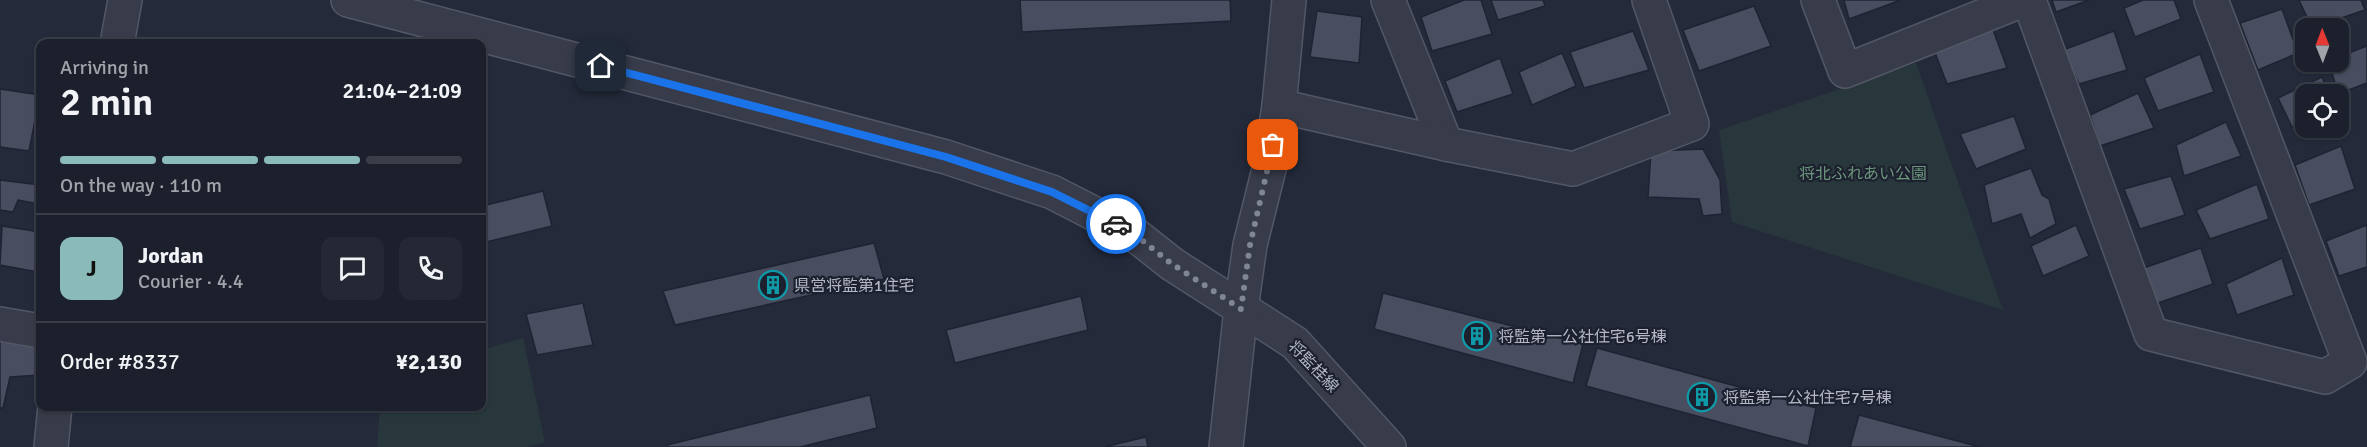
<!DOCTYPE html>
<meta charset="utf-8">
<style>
:root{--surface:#1b202c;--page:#242834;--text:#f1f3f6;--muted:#a0a3a9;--line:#393e48;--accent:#8bbbb9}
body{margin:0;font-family:Signika,"Noto Sans JP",sans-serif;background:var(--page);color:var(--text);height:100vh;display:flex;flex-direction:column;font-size:22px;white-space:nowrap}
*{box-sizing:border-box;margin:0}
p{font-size:20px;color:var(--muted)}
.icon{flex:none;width:33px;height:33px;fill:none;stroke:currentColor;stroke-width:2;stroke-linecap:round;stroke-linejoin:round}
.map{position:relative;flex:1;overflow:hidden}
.details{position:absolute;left:36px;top:39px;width:450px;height:372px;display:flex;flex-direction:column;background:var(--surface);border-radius:12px;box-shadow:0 2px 4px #0004,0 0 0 2px var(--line)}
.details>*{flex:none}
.needle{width:39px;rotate:359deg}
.controls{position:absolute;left:2295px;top:18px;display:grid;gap:12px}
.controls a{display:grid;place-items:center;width:54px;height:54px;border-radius:12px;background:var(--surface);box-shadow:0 2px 4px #0004,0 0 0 2px var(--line);font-size:30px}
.pin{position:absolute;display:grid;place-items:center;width:51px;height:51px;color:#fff;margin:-26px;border-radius:12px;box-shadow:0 3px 9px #0006}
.courier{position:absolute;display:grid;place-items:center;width:60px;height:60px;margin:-30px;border:4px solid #1a73e8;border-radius:50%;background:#fff;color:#222;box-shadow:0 2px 8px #0007}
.headline em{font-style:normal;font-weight:600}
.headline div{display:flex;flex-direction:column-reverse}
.headline{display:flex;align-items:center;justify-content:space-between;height:102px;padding:0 24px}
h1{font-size:39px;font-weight:600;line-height:45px}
.bar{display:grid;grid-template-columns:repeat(4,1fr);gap:9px 6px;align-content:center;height:72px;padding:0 24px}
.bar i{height:8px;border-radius:4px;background:var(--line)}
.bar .active{background:var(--accent)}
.bar p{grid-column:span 4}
.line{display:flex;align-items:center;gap:15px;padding:0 24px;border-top:2px solid var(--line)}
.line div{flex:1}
.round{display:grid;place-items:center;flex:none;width:63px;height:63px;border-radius:12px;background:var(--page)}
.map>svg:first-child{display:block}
</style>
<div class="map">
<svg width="2367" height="447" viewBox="0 0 2367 447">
<rect width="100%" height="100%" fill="#242a3a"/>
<g fill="#27373c">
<polygon points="1916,63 2003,310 1732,222 1719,130"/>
<polygon points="523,338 545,442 527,447 377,447 380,407 482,406 482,350"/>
</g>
<g fill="#494d60" stroke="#1f2331" stroke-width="1.5">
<polygon points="1020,0 1230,0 1231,21 1022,32"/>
<polygon points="1464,0 1481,0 1492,34 1432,51 1421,17"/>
<polygon points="1491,0 1543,0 1545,6 1498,20"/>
<polygon points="1844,0 1901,0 1849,19"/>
<polygon points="2052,0 2089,0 2056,12"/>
<polygon points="2143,0 2174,0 2181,19 2135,37 2124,8"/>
<polygon points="2299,0 2361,0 2365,10 2312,28"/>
<polygon points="1754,6 1771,46 1699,71 1683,30"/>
<polygon points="2282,9 2298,53 2258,70 2240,23"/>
<polygon points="1317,11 1362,17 1359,63 1310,57"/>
<polygon points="1992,27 2007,68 1947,84 1934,50"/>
<polygon points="1633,31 1649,70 1584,88 1570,52"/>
<polygon points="2114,31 2127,70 2079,84 2063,50"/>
<polygon points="2367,46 2367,83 2338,94 2329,62 2338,62 2338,57"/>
<polygon points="1562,53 1576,86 1532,105 1519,72"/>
<polygon points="2200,54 2214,92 2158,111 2144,78"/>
<polygon points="1500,58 1513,94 1457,112 1445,81"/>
<polygon points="2322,77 2329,94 2306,94 2306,122 2292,127 2278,98"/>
<polygon points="0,89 40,95 29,151 0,147"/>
<polygon points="2138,93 2154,128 2100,146 2090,115"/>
<polygon points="2014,116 2026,149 1976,169 1960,134"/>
<polygon points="2226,122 2241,156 2184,176 2176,145"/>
<polygon points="2341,146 2355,189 2309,205 2295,165"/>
<polygon points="1703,149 1720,180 1722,214 1703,216 1699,199 1648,197 1651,151"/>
<polygon points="2031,168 2042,195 2049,199 2056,224 2030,238 2021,214 1992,224 1984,185"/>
<polygon points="2171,176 2185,215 2140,229 2124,189"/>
<polygon points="0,180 40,185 40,204 18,200 13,212 0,210"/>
<polygon points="2257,184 2269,219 2210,239 2196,210"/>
<polygon points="543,191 552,226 482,243 482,206"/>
<polygon points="2076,225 2089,256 2043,276 2031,246"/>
<polygon points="2367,225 2367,267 2339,276 2326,241"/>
<polygon points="2,226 40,232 38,272 0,265"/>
<polygon points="874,243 884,279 675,325 663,291"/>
<polygon points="2201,248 2213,284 2158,303 2141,269"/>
<polygon points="2282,258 2294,295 2237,315 2226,284"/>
<polygon points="1383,293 1583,344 1573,383 1374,329"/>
<polygon points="1081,296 1088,330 955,363 946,330"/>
<polygon points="583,303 593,345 537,355 526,314"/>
<polygon points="0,339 40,344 40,375 10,377 3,408 0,408"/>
<polygon points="1597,348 1816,408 1808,446 1586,386"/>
<polygon points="870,395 877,428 800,447 668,447 667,445"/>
<polygon points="1859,415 1980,447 1850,447"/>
<polygon points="1146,437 1148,447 1104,447"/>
</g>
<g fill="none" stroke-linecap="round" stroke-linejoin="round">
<g stroke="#535765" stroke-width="36">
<g id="minor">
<polyline points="348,0 946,157 1052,192 1134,234 1172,264 1295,343 1389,447"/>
<polyline points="1388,0 1446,144"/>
<polyline points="1818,0 1845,71 2023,0"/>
<polyline points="2029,0 2151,334 2325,377 2350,362 2211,0"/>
<polyline points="117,44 125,0"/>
<polyline points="1279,106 1446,144 1573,169 1692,124 1649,0"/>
<polyline points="0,324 40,331"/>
<polyline points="51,447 55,406"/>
<polyline points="1226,447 1241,309 1250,245 1270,165 1279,106 1289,0"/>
</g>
</g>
<use href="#minor" stroke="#383c4a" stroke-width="33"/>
</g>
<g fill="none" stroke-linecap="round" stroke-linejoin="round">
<polyline stroke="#818695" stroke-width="6" stroke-dasharray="0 10.8" points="1116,224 1134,234 1172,264 1241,309 1250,245 1273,145"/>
<polyline stroke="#1a73e8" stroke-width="8" points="601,66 946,157 1052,192 1116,224"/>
</g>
<defs>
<g id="building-ring" transform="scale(1.5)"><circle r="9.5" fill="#1d212f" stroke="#0f9aa8" stroke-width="1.5"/><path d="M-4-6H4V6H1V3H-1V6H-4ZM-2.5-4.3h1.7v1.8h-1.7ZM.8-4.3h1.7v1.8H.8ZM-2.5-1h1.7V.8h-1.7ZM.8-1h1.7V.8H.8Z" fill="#0f9aa8"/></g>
</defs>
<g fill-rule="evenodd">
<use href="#building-ring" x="773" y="285"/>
<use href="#building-ring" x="1477" y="336"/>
<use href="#building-ring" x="1702" y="397"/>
</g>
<g text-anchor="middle" stroke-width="4.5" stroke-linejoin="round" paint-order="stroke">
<g font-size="16" fill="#6c957c" stroke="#1d212f">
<text x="1863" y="179">将北ふれあい公園</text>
</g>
<g font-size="16" fill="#b3b7c6" stroke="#1d212f" text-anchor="start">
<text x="794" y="291">県営将監第1住宅</text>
<text x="1498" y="342">将監第一公社住宅6号棟</text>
<text x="1723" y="403">将監第一公社住宅7号棟</text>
</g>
<g font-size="16" fill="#b3b7c6" stroke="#1d212f">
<text transform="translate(1314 366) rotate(46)" y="6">将監桂線</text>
</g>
</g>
</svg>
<div class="controls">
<a><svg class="needle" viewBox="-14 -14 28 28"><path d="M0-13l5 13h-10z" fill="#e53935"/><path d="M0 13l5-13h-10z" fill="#a0a3a9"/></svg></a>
<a><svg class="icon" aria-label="locate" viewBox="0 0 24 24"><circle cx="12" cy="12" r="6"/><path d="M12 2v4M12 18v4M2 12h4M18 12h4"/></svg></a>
</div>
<div class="pin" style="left:1273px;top:145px;background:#ea580c"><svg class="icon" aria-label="bag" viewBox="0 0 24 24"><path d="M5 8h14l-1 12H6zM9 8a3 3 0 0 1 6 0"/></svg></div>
<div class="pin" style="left:601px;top:66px;background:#1f2937"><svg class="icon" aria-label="home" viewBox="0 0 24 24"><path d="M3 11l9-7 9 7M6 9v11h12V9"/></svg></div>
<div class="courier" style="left:1116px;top:224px"><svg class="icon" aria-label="car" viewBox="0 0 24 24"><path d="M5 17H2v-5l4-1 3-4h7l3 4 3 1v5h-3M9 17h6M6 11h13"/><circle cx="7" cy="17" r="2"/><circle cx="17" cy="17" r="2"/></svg></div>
<section class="details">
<div class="headline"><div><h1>2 min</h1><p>Arriving in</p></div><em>21:04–21:09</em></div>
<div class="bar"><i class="active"></i><i class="active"></i><i class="active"></i><i></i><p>On the way · 110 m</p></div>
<div class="line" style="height:108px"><b class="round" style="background:var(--accent);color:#111">J</b><div><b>Jordan</b><p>Courier · 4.4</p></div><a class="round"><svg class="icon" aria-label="chat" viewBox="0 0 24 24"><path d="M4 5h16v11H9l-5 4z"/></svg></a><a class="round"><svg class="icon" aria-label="phone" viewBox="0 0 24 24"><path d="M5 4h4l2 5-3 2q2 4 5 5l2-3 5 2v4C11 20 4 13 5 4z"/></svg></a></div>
<div class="line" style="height:78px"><div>Order #8337</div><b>¥2,130</b></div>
</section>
</div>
